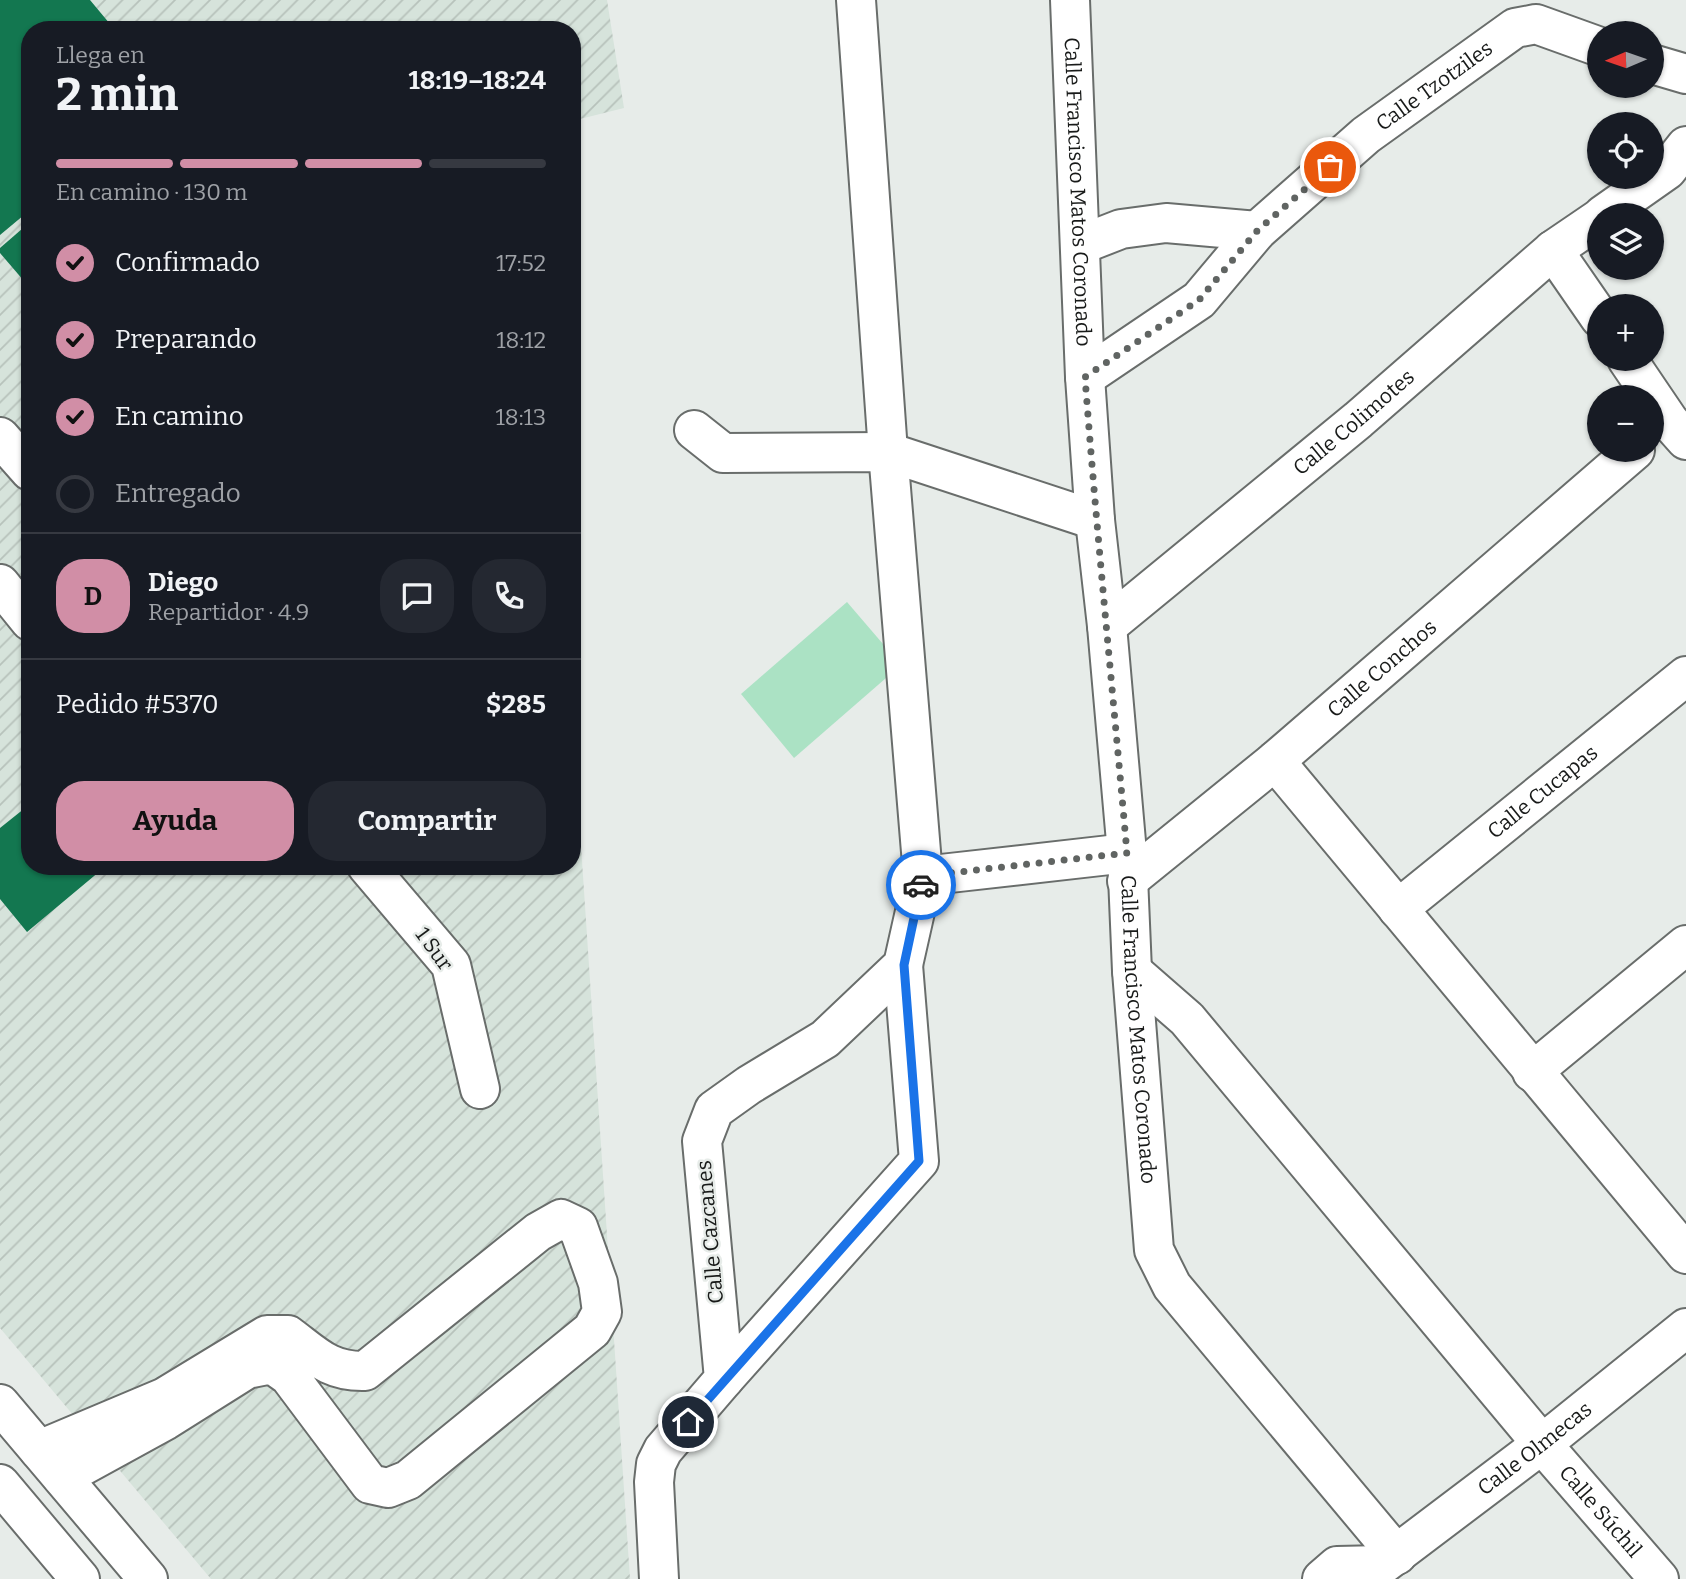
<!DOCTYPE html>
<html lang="es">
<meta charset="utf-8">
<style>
:root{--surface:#171b24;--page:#242831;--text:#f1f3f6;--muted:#9ea1a6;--line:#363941;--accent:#d18ea6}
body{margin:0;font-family:Bitter,serif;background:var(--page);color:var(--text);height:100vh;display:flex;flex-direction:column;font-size:26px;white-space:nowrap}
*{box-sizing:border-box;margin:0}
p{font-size:23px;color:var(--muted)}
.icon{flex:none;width:38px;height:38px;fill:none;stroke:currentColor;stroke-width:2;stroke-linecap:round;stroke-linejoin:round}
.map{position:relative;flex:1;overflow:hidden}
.panel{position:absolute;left:21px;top:21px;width:560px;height:854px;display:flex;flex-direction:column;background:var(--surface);border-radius:28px;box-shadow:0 2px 5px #0004}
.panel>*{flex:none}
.needle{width:46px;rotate:268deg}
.fabs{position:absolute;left:1587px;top:21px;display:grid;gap:14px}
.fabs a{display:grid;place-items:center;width:77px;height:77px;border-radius:50%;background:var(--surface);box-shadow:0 2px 5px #0004;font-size:35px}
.pin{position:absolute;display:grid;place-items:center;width:60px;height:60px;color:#fff;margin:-30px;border:4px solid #fff;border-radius:50%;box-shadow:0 2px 7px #0007}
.courier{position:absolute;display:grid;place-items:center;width:70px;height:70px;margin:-35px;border:5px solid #1a73e8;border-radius:50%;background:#fff;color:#222;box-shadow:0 2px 9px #0007}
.head em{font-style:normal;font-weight:700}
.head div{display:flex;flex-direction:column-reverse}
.head{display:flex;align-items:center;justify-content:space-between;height:119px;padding:0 35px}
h1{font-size:46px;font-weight:700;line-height:52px}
.bar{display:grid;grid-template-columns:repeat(4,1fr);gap:10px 7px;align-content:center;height:84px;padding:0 35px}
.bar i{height:9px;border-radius:5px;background:var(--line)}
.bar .current{background:var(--accent)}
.bar p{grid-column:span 4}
.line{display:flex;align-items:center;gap:18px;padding:0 35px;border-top:2px solid var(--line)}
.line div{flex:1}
.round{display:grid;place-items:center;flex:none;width:74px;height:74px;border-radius:28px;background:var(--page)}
ol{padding:0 35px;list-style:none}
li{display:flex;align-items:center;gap:21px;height:77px}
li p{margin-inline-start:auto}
li .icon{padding:7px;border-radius:50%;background:var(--accent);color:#111;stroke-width:4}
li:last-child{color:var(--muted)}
li i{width:38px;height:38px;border:4px solid var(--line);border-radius:50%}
.primary-button{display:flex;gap:14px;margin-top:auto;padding:14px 35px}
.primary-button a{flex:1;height:80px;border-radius:28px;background:var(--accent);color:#111;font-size:28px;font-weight:700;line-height:80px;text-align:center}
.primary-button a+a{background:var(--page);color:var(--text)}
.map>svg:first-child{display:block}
</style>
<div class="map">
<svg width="1686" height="1579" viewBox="0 0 1686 1579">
<defs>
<pattern id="industrial-furrows" width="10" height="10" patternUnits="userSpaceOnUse" patternTransform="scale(1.75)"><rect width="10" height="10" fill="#d6e3db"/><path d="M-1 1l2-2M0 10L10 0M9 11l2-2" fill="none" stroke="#b7c2bb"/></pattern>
</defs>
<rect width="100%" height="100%" fill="#e7ece9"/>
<polygon fill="url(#industrial-furrows)" points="0,0 607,0 624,108 572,121 572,30 30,30 30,866 572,866 572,711 630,1579 211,1579 0,1328"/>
<polygon fill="#abe2c4" points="847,602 901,665 794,758 741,694"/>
<g fill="#137750">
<polygon points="0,0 90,0 115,30 30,30 30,210 0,235"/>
<polygon points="30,222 30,288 0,253 0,248"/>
<polygon points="30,804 30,866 106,866 27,932 0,899 0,828"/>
</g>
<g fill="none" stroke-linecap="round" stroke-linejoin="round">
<g stroke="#696d6b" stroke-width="42">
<g id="minor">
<path id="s1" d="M1070 0 1085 377 1095 520 1107 626 1127 853 1132 971 1154 1250 1172 1286 1397 1555"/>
<polyline points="1652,64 1686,74"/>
<polyline points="1603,215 1667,170 1686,146"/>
<polyline points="1080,245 1121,229 1166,223 1257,231"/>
<polyline points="1553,250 1600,318"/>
<polyline points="1627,359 1669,421 1686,440"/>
<path id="s2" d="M1085 377 1199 300 1257 231 1366 135 1515 28 1536 24 1600 47"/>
<polyline points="694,430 723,453 888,452 1095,520"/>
<polyline points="0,437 30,471"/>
<polyline points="0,584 30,621"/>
<path id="s3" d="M1107 626 1358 420 1553 250 1600 218"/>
<polyline points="1275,761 1686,1254"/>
<polyline points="367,866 451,965 480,1089"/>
<polyline points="923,876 1127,853"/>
<path id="s4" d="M1127 881 1275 761 1635 450"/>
<path id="s5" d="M1398 909 1686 676"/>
<path id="s6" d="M1132 971 1187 1019 1542 1444 1659 1579"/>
<polyline points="1532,1072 1686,945"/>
<polyline points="724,1379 919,1161 903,965"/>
<path d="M39 1450 165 1397 267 1335H288C315 1355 329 1372 365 1371L538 1232 561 1219 578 1227 598 1283 602 1312 592 1330 408 1480 388 1488 370 1484 289 1376 272 1364 247 1369 166 1420 62 1477"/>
<polyline points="659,1579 654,1482 656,1464 663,1450 724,1379 702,1141 714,1110 749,1085 825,1039 903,965 923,876 888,452 856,0"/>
<path id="s7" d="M1322 1579 1337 1566 1382 1565 1542 1444 1686 1328"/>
</g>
</g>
<g stroke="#696d6b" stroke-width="42">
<g id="major">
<polyline points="0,1404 148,1579"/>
<polyline points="0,1484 80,1579"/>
</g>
</g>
<use href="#minor" stroke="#fff" stroke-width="38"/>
<use href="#major" stroke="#fff" stroke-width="38"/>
</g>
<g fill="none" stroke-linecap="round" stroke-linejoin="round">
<path stroke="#606462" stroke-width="7" stroke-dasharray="0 12.6" d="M921 885 923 876 1127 853C1113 694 1097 536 1085 377L1199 300 1257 231 1330 167"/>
<polyline stroke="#1a73e8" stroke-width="9" points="688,1422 919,1161 904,965 921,885"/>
</g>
<g text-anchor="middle" stroke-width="5" stroke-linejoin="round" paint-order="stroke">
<g font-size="21" fill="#181a19" stroke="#e7ece9">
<text dy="7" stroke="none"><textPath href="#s2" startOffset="457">Calle Tzotziles</textPath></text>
<text dy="7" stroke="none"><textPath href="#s1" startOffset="192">Calle Francisco Matos Coronado</textPath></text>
<text dy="7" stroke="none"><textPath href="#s3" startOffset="320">Calle Colimotes</textPath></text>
<text dy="7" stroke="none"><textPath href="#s4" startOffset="332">Calle Conchos</textPath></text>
<text dy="7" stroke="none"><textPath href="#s5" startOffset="186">Calle Cucapas</textPath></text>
<text transform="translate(434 949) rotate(54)" y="7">1 Sur</text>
<text dy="7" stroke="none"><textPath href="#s1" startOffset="1032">Calle Francisco Matos Coronado</textPath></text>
<text transform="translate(710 1232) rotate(-95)" y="7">Calle Cazcanes</text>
<text dy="7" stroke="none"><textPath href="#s7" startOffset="257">Calle Olmecas</textPath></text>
<text dy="7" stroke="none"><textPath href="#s6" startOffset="716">Calle Súchil</textPath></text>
</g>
</g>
</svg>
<div class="fabs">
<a><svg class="needle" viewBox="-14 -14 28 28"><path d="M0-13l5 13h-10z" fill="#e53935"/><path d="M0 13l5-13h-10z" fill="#9ea1a6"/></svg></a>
<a><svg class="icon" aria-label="locate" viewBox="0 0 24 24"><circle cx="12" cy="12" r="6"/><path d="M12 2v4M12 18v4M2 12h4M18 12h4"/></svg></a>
<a><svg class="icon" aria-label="layers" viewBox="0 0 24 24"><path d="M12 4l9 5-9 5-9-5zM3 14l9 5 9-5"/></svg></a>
<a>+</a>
<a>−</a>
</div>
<div class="pin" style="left:1330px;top:167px;background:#ea580c"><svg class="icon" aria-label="bag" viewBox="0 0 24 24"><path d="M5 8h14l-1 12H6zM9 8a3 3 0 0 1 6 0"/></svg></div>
<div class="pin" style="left:688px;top:1422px;background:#1f2937"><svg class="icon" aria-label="home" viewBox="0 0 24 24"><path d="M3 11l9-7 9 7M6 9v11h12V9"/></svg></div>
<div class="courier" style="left:921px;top:885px"><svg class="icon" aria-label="car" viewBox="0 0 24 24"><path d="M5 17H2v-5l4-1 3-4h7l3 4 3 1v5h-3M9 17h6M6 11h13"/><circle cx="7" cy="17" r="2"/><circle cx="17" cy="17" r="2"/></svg></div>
<section class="panel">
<div class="head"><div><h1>2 min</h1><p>Llega en</p></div><em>18:19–18:24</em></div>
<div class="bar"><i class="current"></i><i class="current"></i><i class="current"></i><i></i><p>En camino · 130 m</p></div>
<ol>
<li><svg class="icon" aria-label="check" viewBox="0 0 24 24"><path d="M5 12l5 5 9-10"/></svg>Confirmado<p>17:52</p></li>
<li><svg class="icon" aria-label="check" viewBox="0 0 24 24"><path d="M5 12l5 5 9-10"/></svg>Preparando<p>18:12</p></li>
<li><svg class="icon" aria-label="check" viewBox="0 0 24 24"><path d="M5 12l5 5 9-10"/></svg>En camino<p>18:13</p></li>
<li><i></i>Entregado</li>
</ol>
<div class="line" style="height:126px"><b class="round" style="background:var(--accent);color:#111">D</b><div><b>Diego</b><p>Repartidor · 4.9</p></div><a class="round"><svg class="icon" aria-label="chat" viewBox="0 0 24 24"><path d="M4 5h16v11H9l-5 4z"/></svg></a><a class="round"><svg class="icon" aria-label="phone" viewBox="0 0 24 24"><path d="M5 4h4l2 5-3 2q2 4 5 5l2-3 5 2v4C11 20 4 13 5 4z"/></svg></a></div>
<div class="line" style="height:91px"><div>Pedido #5370</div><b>$285</b></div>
<div class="primary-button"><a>Ayuda</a><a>Compartir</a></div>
</section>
</div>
